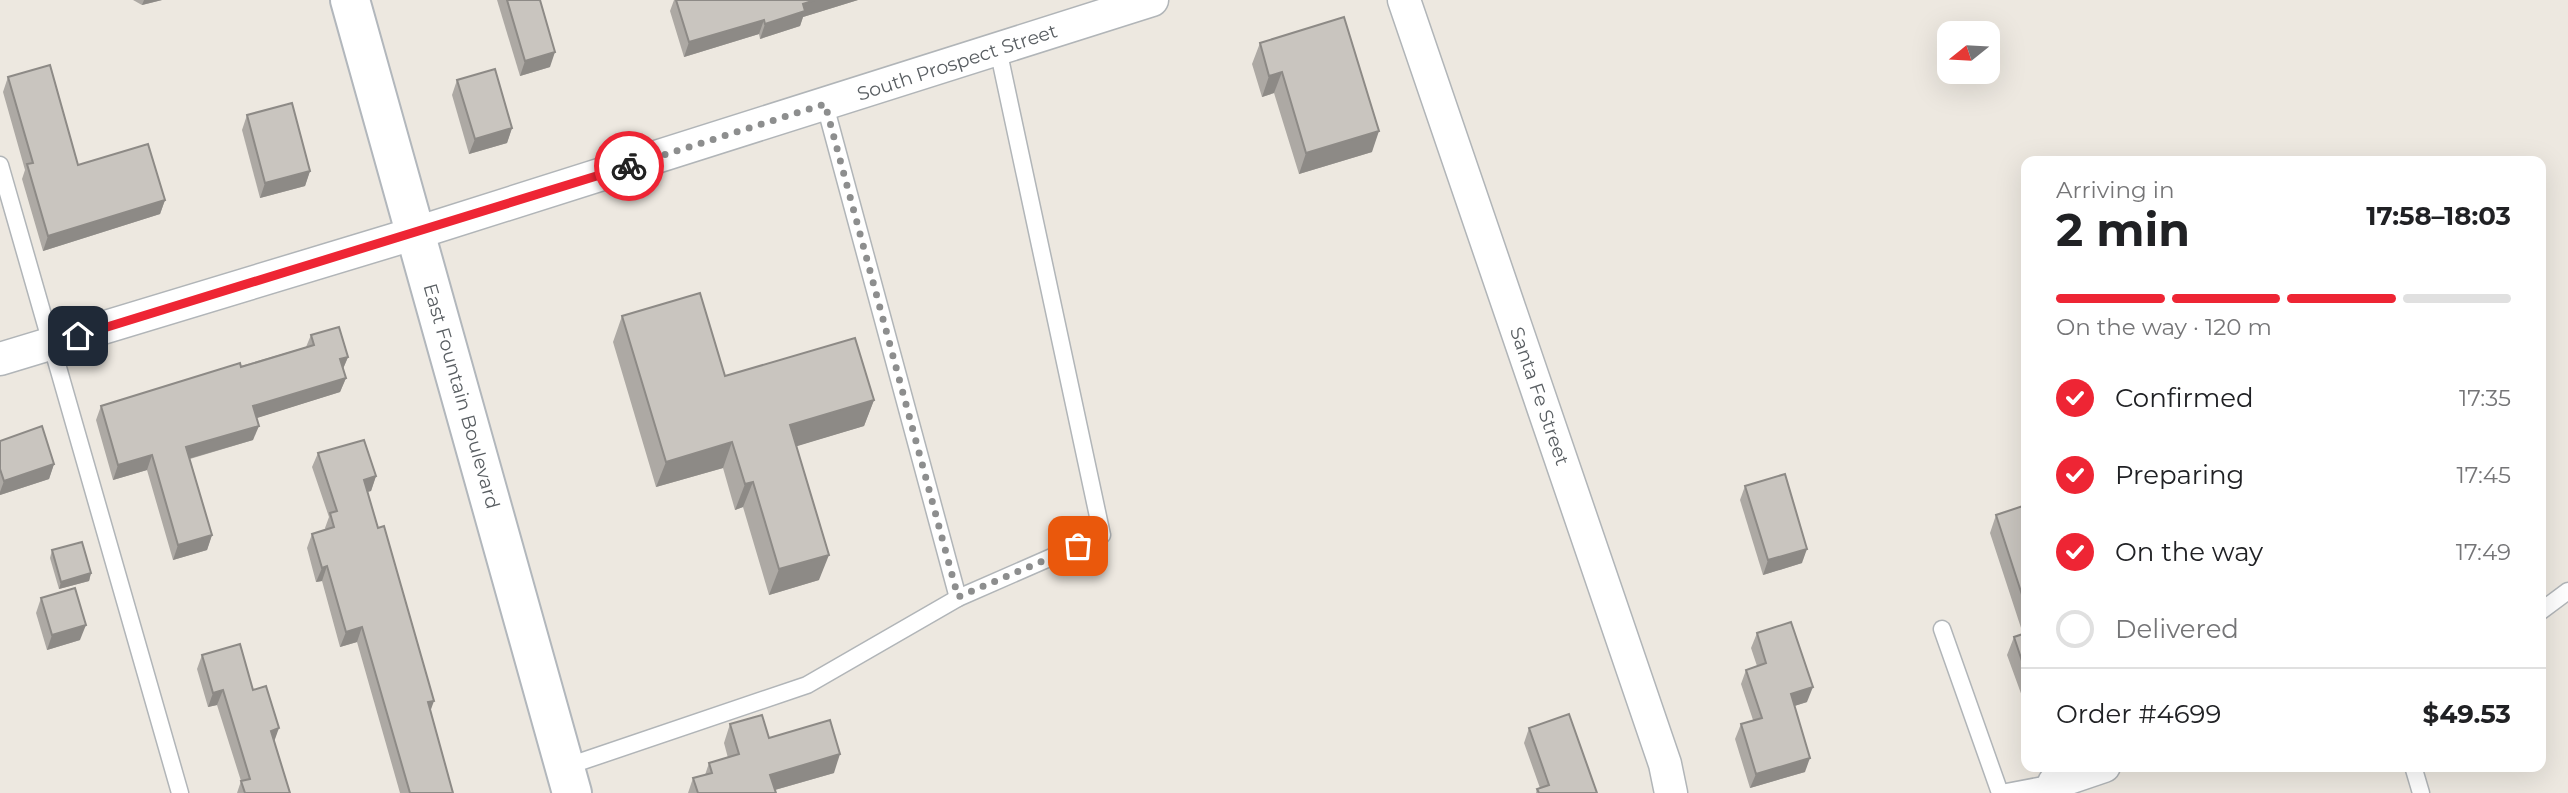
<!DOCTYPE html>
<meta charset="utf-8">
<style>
:root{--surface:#fff;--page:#f2f2f2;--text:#202124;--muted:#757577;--line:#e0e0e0;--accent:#ee2534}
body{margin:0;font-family:Montserrat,sans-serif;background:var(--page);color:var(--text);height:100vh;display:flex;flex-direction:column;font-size:26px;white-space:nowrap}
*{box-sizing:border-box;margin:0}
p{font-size:23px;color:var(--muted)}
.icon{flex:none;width:38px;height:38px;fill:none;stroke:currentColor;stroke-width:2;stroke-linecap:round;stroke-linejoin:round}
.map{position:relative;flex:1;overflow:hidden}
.sheet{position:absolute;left:2021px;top:156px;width:525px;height:616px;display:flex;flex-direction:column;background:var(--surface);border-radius:14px;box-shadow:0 7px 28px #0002}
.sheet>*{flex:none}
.needle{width:46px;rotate:252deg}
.tools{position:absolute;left:1937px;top:21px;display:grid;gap:14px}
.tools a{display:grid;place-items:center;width:63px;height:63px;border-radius:14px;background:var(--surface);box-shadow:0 7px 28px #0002;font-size:35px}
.pin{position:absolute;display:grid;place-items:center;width:60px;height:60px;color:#fff;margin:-30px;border-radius:14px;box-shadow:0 4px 10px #0006}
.courier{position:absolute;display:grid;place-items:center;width:70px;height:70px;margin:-35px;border:5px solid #ee2534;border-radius:50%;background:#fff;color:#222;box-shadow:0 2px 9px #0007}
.summary em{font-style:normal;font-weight:700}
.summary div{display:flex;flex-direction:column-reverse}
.summary{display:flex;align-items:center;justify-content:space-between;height:119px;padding:0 35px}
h1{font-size:46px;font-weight:700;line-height:52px}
.bar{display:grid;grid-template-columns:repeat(4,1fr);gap:10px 7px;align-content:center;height:84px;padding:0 35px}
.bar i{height:9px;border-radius:5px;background:var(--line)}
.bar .active{background:var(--accent)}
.bar p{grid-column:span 4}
.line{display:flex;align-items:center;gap:18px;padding:0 35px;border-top:2px solid var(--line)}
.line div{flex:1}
ol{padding:0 35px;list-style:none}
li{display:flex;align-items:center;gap:21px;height:77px}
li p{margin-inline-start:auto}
li .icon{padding:7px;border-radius:50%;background:var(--accent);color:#fff;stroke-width:4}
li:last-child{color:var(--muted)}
li i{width:38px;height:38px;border:4px solid var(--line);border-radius:50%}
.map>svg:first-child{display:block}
</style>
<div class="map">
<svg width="2568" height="793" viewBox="0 0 2568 793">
<rect width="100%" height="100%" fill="#ede8e0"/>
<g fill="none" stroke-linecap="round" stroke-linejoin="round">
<g stroke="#b1b5b8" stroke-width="19">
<g id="lane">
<polyline points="825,105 958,598"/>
<polyline points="0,165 180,793"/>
<polyline points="2541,611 2568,591"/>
<polyline points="1942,629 2000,793"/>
<polyline points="2413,766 2421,793"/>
<polyline points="565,767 807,685 958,598 1102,535 998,49"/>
<polyline points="2001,793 2054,783"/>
</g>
</g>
<g stroke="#b1b5b8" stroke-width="35">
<g id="street">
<polyline points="1404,0 1665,764 1671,793"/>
<polyline points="0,359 416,233 1152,0"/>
<polyline points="2056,793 2054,783 2104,766"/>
</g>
</g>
<g stroke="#b2b7bc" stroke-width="42">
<polyline id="secondary" points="350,0 572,793"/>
</g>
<use href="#lane" stroke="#fff" stroke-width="16"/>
<use href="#street" stroke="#fff" stroke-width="32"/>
<use href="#secondary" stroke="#fff" stroke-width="38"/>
</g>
<g fill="#ada9a4">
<polygon points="133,0 162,0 142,5"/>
<polygon points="497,0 540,0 550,67 520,76"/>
<polygon points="674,0 858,0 803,17 800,26 760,39 759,34 684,57 670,11"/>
<polygon points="1260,43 1372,152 1299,174 1274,93 1262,97 1252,64"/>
<polygon points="8,77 78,165 165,200 160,214 43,251 22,179 25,170 3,92"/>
<polygon points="457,80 512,128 507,143 469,154 452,95"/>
<polygon points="247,115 310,171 305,186 260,198 242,130"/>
<polygon points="622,316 725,376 874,400 864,426 796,446 819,580 769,595 743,507 735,510 723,468 656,487 613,342"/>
<polygon points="311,335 348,357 343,369 346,378 340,392 256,418 253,440 190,459 212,535 207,550 173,560 147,470 113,480 96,420 101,406 306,347"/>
<polygon points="0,441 54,464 49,479 0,495"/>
<polygon points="318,453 376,476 371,491 367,492 453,793 400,793 357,642 340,647 322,581 316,582 307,548 312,534 326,530 325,528 329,517 312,467"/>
<polygon points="1745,486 1802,563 1763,575 1740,500"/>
<polygon points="2026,505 2026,698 2023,699 2007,655 2014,637 2023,634 1990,533 1996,515"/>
<polygon points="52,550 91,573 89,581 59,589 50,558"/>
<polygon points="41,598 80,640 47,650 36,613"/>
<polygon points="1757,633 1807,702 1794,706 1805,772 1750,788 1735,739 1741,724 1753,720 1741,684 1746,670 1757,666 1751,648"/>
<polygon points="202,655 253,690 274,742 290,793 237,793 241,781 217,705 208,707 197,669"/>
<polygon points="730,724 769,738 834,773 775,790 776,793 688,793 693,778 705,775 709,763 728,758 724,743"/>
<polygon points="1529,728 1597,793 1536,793 1537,789 1540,788 1524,743"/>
</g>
<g fill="#8d8a86">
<polygon points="144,0 162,0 142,5"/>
<polygon points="815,0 858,0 803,17 800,26 760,39 765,24 803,4"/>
<polygon points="764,20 759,34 684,57 689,42"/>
<polygon points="555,52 550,67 520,76 525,61"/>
<polygon points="1282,72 1274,93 1262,97 1269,76"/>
<polygon points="512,128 507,143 469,154 475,139"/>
<polygon points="1379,131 1372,152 1299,174 1306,153"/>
<polygon points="310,171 305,186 260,198 265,183"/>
<polygon points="165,200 160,214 43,251 48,236"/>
<polygon points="348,357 342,371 340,359"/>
<polygon points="346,378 340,392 248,421 253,406"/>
<polygon points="874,400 864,426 781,451 790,425"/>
<polygon points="259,426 253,440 181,461 186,447"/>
<polygon points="732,442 723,468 656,487 666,462"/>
<polygon points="152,455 147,470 113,480 118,465"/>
<polygon points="54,464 49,479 0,495 0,492 4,481"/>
<polygon points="376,476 371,491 359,494 364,480"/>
<polygon points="753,482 743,507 735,510 745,484"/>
<polygon points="212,535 207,550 173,560 178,545"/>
<polygon points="1807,549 1802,563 1763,575 1768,560"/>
<polygon points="829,555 819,580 769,595 779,569"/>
<polygon points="327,566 322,581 316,582 322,568"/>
<polygon points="91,573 89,581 59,589 61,582"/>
<polygon points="86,625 80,640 47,650 52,635"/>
<polygon points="362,627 357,642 340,647 346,632"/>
<polygon points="1813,687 1807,702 1785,709 1791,694"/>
<polygon points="2026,689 2026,698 2023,699"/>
<polygon points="223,690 217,705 208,707 213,693"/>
<polygon points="434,701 429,715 428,702"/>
<polygon points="279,728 274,742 271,731"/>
<polygon points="840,754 834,773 764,793 770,775"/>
<polygon points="1810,758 1805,772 1750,788 1756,774"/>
</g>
<g fill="#c9c5bf" stroke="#8d8a86" stroke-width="2">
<polygon points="507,0 540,0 555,52 525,61"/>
<polygon points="676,0 815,0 803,4 805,11 765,24 764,20 689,42"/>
<polygon points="1344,17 1379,131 1306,153 1282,72 1269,76 1260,43"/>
<polygon points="50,65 78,165 148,144 165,200 48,236 27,164 33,163 8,77"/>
<polygon points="495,69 512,128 475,139 457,80"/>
<polygon points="292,103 310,171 265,183 247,115"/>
<polygon points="700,293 725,376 855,338 874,400 790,425 829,555 779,569 753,482 745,484 732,442 666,462 622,316"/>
<polygon points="339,327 348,357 340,359 346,378 253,406 259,426 186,447 212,535 178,545 152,455 118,465 101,406 240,363 241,367 314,345 311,335"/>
<polygon points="42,426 54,464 4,481 0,469 0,441"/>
<polygon points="364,440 376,476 364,480 378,528 384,526 434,701 428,702 453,793 410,793 362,627 346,632 327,566 322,568 312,534 334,527 330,513 337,511 318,453"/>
<polygon points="1785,474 1807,549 1768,560 1745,486"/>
<polygon points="2026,505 2026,607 1996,515"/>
<polygon points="82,542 91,573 61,582 52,550"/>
<polygon points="75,588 86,625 52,635 41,598"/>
<polygon points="1791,622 1813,687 1791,694 1810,758 1756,774 1741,724 1762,718 1746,670 1766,663 1757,633"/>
<polygon points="2026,633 2026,673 2014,637"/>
<polygon points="240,644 253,690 266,686 279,728 271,731 290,793 245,793 241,781 250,779 223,690 213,693 202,655"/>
<polygon points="1569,714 1597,793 1539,793 1537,789 1549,785 1529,728"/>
<polygon points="762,715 769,738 830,720 840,754 770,775 776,793 698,793 693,778 712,773 709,763 739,754 730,724"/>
</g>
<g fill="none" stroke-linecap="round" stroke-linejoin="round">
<polyline stroke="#8d8e8e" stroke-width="7" stroke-dasharray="0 12.6" points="629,166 825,104 958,597 1078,546"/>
<polyline stroke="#ee2534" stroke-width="9" points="78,336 629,166"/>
</g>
<g text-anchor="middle" stroke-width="5" stroke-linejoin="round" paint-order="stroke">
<g font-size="19" fill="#595e62" stroke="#fff">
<text transform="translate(957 62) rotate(-18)" y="7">South Prospect Street</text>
<text transform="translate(462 396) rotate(74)" y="7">East Fountain Boulevard</text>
<text transform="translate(1540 396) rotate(71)" y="7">Santa Fe Street</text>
</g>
</g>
</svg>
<div class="tools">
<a><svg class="needle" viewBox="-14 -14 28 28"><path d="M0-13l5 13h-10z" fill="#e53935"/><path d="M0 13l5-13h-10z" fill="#757577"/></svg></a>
</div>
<div class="pin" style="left:1078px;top:546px;background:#ea580c"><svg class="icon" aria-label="bag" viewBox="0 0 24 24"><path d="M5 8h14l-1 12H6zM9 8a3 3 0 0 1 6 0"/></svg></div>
<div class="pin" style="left:78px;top:336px;background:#1f2937"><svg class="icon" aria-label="home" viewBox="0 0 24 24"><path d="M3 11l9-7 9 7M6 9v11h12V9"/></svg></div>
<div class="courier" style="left:629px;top:166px"><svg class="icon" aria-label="bike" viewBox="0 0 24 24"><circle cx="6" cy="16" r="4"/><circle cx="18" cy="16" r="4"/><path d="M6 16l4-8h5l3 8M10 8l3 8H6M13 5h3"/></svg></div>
<section class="sheet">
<div class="summary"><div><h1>2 min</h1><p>Arriving in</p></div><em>17:58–18:03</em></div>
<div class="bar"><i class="active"></i><i class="active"></i><i class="active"></i><i></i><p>On the way · 120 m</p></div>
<ol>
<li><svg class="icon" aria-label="check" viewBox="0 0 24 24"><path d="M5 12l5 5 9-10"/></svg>Confirmed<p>17:35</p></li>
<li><svg class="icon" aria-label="check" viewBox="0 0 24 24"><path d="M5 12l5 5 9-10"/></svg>Preparing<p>17:45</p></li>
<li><svg class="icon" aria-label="check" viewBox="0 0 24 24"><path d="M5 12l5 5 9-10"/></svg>On the way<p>17:49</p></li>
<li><i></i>Delivered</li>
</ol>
<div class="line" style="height:91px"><div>Order #4699</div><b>$49.53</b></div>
</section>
</div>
